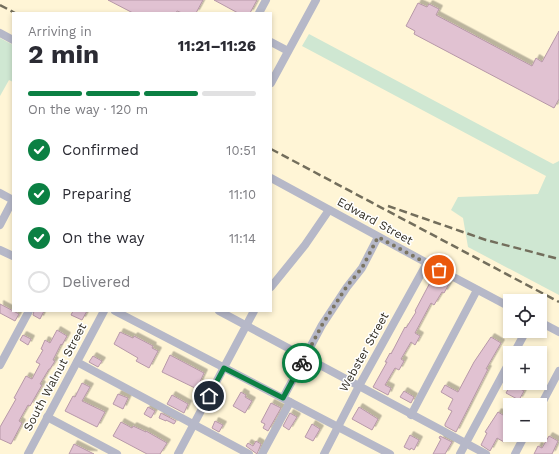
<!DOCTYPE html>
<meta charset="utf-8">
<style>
:root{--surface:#fff;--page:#f7f7f7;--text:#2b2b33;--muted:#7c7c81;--line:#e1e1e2;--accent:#0b8043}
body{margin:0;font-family:"Work Sans",sans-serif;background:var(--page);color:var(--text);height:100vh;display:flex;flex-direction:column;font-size:15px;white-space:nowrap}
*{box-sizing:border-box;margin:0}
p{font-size:13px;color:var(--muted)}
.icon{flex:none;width:22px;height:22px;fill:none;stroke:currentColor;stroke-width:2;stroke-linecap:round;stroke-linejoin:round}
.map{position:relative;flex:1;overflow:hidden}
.side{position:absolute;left:12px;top:12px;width:260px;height:300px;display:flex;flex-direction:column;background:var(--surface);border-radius:0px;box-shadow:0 2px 6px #0003}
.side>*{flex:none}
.buttons{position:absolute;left:503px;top:294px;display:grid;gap:8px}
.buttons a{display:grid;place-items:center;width:44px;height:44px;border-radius:0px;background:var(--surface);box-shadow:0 2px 6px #0003;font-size:20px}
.pin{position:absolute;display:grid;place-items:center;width:34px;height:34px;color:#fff;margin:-17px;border:2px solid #fff;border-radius:50%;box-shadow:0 1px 4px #0007}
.courier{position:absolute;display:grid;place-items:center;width:40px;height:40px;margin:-20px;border:3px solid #0b8043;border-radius:50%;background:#fff;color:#222;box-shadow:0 1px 5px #0007}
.summary em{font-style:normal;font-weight:700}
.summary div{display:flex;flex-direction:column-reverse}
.summary{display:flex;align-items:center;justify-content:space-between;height:68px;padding:0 16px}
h1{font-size:26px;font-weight:700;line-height:30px}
.bar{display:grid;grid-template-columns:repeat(4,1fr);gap:6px 4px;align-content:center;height:48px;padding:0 16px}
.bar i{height:5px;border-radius:3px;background:var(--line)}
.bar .on{background:var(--accent)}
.bar p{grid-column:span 4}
ol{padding:0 16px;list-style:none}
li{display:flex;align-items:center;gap:12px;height:44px}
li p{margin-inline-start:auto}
li .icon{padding:4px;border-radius:50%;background:var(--accent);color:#fff;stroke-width:4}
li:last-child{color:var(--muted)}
li i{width:22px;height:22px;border:2px solid var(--line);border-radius:50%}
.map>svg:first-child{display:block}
</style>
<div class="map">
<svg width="559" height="454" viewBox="0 0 559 454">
<defs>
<filter id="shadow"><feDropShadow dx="3.5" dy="-3.5" stdDeviation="0" flood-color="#0004"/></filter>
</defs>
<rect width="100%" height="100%" fill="#fff5d6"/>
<g fill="#cfe7d2">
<polygon points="309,34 553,164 559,161 559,295 468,247 463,218 451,210 458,197 538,194 546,176 302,46"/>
<polygon points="0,38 13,45 13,82 9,80 0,96"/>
</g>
<g fill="#e1c2d2" stroke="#b798a8" filter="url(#shadow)">
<polygon points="108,0 203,0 196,13 182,13 177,11 176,13 133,13"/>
<polygon points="214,0 257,0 250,13 238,13"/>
<polygon points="418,3 427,7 429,4 439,9 436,15 532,66 536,58 542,62 559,31 559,99 554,108 414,34 415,31 406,26"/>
<polygon points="434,275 449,284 444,293 442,292 434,305 431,303 415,333 420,336 415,345 411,342 401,359 404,361 399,370 395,368 385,385 391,388 388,395 373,387 387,362 385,362 390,353 391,354 405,327 406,328 416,312 415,311"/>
<polygon points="0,304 19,314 15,321 0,313"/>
<polygon points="34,311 44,311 40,319 33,315"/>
<polygon points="73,311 87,311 82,320 71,315"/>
<polygon points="57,330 67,336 62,345 61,344 53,360 55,361 50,369 49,369 40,384 42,385 30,406 28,405 19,421 22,423 11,444 0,439 0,427 16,399 14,398 26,376 32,379 40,364 36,362 43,350 41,349 45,340 50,343"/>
<polygon points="120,332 133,338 134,336 153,346 152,348 158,351 149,368 136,361 138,358 114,344"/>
<polygon points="23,335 31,339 28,345 20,340"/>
<polygon points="491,337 501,343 486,369 488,369 456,432 445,426 445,424 452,411 448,409 453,399 441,392 445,385 458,392 474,362"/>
<polygon points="170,355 204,373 199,384 197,384 195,388 162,372"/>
<polygon points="93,356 102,361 98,367 89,362"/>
<polygon points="82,383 90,387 82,401 105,412 97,427 65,411 73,396 75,397"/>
<polygon points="511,384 524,391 519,400 506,393"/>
<polygon points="404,391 414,397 411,403 400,397"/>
<polygon points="241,392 246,395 245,397 252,401 245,413 233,406"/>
<polygon points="118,394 128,398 123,409 113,404"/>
<polygon points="172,395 188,404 184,413 167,404"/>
<polygon points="271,403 281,408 268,431 263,428 265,424 261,422"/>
<polygon points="148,407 155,411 151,418 144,414"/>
<polygon points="359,407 378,419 372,430 352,419"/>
<polygon points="498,412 508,418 504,426 510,429 510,431 504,442 497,438 490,451 481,445 487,433 485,432"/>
<polygon points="161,413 176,421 174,424 166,420 166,421 159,418"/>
<polygon points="290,413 297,417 289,430 283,426"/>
<polygon points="215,421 223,425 219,432 212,428"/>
<polygon points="121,422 132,428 133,426 146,432 146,431 167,443 160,454 147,454 113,436"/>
<polygon points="312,424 320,429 313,441 305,437"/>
<polygon points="410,435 419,440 414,450 411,448 410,450 404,447"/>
<polygon points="440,436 452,442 445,454 433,454 441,439 439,438"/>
<polygon points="549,436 558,441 552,454 534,454 538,446 542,448"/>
<polygon points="256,441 261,444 257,454 246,446 248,443 253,446"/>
<polygon points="74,444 94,454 69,454"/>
</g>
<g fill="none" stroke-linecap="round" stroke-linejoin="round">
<g stroke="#b6b8c8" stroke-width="8">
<polyline points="259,13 266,0"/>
<polyline points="0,33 13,40"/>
<polyline points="271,42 288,51"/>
<polyline points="271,83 316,0"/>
<polyline points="271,178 427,263 510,307"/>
<polyline points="0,193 13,200"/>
<polyline points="0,225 13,200"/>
<polyline points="0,250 13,256"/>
<polyline points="271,287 305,245 329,210"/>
<polyline points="115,311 390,454"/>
<polyline points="219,311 486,454"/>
<polyline points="540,322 559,332"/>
<polyline points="514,353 526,331"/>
<polyline points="77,362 249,454"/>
<polyline points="0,365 29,311"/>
<polyline points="283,398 322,325 347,287 362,268 378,237"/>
<polyline points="540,407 559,371"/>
<polyline points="411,415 477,290"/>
<polyline points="47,417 117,454"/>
<polyline points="28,454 104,311"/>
<polyline points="178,454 254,311"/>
<polyline points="262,454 290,402"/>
<polyline points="324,454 359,386 427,263"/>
<polyline points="460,454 510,361"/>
<polyline points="515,454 525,435"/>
</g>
<g stroke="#736e5c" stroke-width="2.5" stroke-dasharray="8 4" stroke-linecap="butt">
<polyline points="0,5 15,13"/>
<polyline points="271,149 559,302"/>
<polyline points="388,206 486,240 559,259"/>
</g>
</g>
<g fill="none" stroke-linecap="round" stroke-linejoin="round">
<polyline stroke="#7b7563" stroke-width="4" stroke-dasharray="0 7.2" points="302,363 322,325 347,286 362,268 378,237 439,270"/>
<polyline stroke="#0b8043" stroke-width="5" points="209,396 224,368 283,398 302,363"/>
</g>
<g text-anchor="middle" stroke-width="3" stroke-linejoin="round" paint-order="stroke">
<g font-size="12" fill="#343025" stroke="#fff">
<text transform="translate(375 221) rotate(29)" y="4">Edward Street</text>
<text transform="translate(364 352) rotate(-61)" y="4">Webster Street</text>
<text transform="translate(55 377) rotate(-62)" y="4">South Walnut Street</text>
</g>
</g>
</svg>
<div class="buttons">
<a><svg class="icon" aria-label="locate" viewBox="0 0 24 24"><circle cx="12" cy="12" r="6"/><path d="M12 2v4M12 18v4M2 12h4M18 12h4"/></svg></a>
<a>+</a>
<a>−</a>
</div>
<div class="pin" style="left:439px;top:270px;background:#ea580c"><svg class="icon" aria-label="bag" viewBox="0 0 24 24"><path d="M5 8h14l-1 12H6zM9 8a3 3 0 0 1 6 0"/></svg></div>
<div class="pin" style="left:209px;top:396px;background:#1f2937"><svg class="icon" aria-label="home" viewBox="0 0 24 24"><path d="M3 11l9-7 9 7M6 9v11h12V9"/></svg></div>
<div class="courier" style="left:302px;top:363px"><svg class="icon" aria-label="bike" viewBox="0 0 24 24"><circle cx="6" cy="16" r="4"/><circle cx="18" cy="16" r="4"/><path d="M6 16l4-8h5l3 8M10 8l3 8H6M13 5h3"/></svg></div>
<section class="side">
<div class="summary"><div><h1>2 min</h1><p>Arriving in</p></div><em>11:21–11:26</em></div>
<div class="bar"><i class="on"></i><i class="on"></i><i class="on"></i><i></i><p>On the way · 120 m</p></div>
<ol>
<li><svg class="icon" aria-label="check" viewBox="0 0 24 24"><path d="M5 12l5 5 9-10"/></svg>Confirmed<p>10:51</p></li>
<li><svg class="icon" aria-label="check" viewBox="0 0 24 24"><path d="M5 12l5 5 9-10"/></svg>Preparing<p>11:10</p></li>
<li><svg class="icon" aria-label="check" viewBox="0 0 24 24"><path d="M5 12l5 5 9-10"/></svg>On the way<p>11:14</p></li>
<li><i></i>Delivered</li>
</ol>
</section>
</div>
